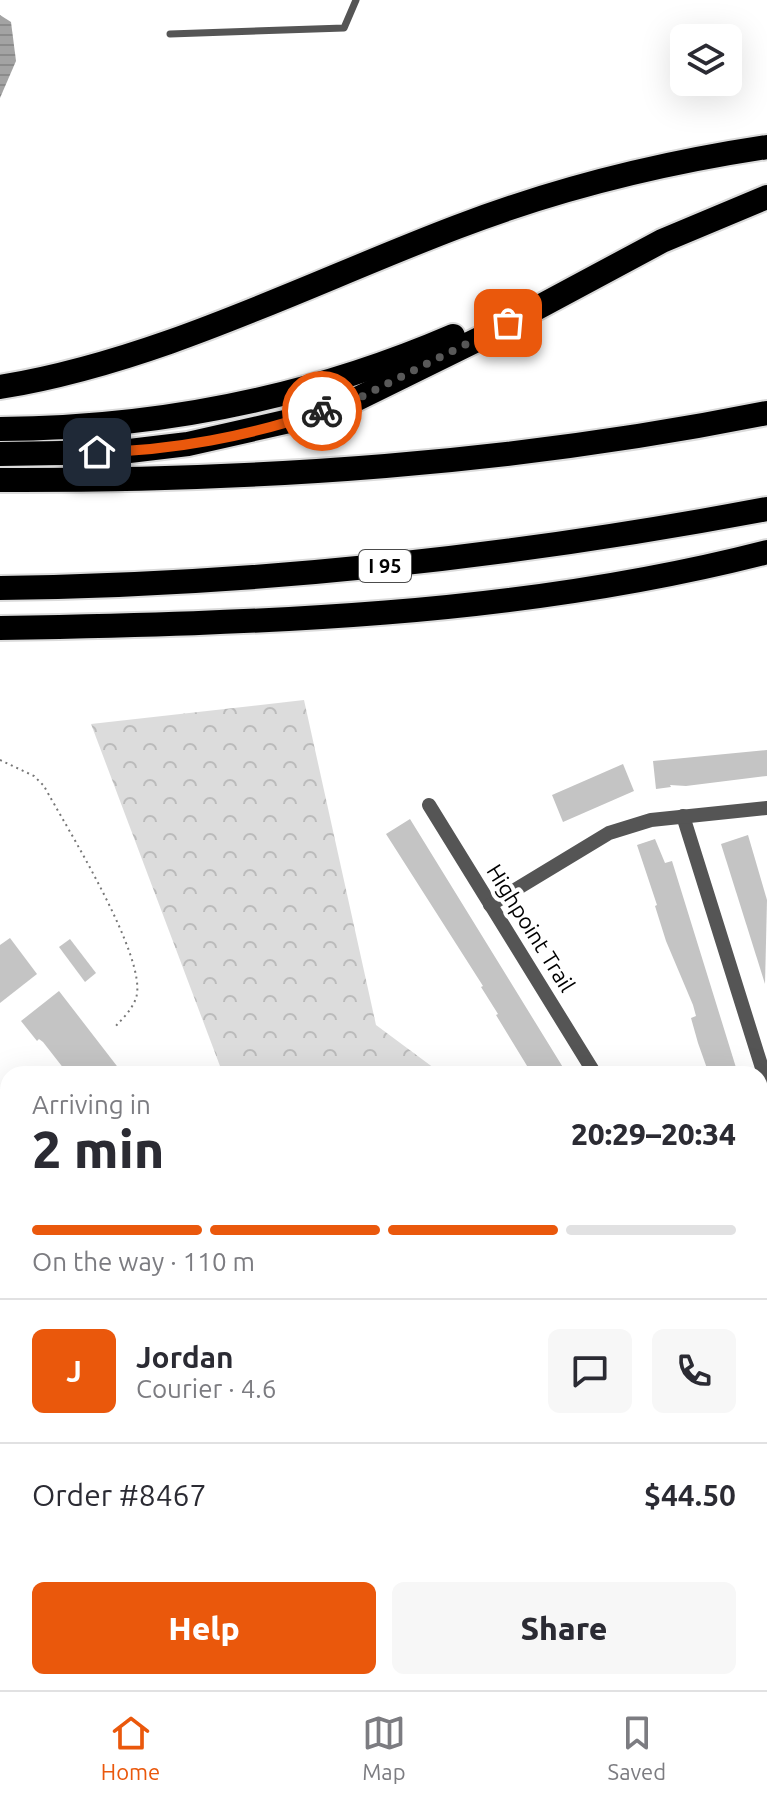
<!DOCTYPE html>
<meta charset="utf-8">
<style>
:root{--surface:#fff;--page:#f7f7f7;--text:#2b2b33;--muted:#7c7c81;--line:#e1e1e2;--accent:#ea580c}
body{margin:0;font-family:Ubuntu,sans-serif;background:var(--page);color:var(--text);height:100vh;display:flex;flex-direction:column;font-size:30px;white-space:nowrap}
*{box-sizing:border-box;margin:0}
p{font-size:26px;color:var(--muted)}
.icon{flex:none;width:44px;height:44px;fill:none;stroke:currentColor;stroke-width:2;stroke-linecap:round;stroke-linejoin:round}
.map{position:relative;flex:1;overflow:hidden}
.drawer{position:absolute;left:0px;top:1066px;width:768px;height:624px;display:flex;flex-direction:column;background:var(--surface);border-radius:24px 24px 0 0;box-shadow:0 8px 32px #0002}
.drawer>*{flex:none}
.controls{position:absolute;left:670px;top:24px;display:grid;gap:16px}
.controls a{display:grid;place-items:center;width:72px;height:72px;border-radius:12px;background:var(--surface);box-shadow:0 8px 32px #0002;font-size:40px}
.pin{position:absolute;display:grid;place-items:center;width:68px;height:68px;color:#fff;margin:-34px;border-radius:16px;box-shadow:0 4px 12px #0006}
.courier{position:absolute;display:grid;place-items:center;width:80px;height:80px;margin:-40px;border:6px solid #ea580c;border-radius:50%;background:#fff;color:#222;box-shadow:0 2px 10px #0007}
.overview em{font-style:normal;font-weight:800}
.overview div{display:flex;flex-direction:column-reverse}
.overview{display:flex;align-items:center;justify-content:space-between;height:136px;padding:0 32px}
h1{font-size:52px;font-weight:800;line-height:60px}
.bar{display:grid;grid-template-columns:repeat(4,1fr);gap:12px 8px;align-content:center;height:96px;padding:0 32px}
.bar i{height:10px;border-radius:6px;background:var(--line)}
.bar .selected{background:var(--accent)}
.bar p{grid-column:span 4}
.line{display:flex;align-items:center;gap:20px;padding:0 32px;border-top:2px solid var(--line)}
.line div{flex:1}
.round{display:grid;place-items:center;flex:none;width:84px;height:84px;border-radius:12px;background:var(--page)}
.button{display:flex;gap:16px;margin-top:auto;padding:16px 32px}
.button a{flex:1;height:92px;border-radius:12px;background:var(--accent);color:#fff;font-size:32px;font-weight:800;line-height:92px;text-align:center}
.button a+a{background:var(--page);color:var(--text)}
.tab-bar{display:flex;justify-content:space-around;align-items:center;height:112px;border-top:2px solid var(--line);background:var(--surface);font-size:22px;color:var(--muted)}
.tab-bar a{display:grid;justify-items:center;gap:4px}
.tab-bar .selected{color:var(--accent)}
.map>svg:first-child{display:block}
</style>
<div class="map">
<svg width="767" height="1690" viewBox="0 0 767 1690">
<defs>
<pattern id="forest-crowns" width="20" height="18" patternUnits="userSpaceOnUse" patternTransform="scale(2)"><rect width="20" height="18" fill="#dcdcdc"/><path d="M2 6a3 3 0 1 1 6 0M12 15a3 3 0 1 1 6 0" fill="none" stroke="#bbb"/></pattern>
<pattern id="water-rules" width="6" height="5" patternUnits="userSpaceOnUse" patternTransform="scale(2)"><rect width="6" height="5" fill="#a3a3a3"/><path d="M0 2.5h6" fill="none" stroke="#8b8b8b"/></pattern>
</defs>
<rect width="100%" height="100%" fill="#fff"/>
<g fill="url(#forest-crowns)">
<polygon points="304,700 376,1025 442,1074 223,1074 91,724"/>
<polygon points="760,1348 767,1351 767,1592 760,1587"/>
</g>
<polygon fill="url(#water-rules)" points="0,15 11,22 16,61 0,98"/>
<g fill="#c4c4c4">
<polygon points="767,750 767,776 686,786 670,785 671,787 656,789 653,761"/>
<polygon points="623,764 634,791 563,822 552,795"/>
<polygon points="410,819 564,1069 555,1074 532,1074 496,1015 498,1014 481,987 483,986 386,834"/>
<polygon points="748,835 767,900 765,984 721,844"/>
<polygon points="655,839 665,863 672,861 738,1074 709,1074 698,1043 691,1018 696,1016 693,1005 666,941 655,906 657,905 637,845"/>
<polygon points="10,938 37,974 0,1003 0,945"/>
<polygon points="70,939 96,973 85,982 59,947"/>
<polygon points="59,991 120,1070 115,1074 68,1074 43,1042 39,1039 37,1041 21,1021"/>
</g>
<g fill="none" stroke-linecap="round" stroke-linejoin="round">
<g stroke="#dbdbdb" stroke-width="28">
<g id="highway">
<path d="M0 387C159 361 307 284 457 227 556 189 661 163 767 147"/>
<path d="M0 429C157 428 309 398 453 336"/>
<polyline points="0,454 121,452 188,444 307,417 357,399 483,337 662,241 767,197"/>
<path d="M0 480C258 481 514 464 767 413"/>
<path d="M0 588C259 585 513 557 767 509"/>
<path d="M0 628C259 623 514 617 767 552"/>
</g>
</g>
<path stroke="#777" stroke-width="2" stroke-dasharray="2 4" stroke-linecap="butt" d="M0 760 34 776 44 786C65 825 149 959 136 998 132 1010 122 1019 114 1028"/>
<polyline stroke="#555" stroke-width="7" points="170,34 344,28 356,0"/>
<g stroke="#555" stroke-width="14">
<polyline points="429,805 595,1074"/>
<polyline points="683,816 767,1084"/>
<polyline points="490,905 609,833 651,820 767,808"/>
<polyline points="760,1251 767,1249"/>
<path d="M0 1443 3 1442C2 1464 13 1491 0 1510"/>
<polyline points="372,1682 373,1690"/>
<polyline points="701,1682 710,1690"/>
<polyline points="158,1690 158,1682"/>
</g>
<use href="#highway" stroke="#000" stroke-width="24"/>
</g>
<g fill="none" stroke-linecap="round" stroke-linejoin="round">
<polyline stroke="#595959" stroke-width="8" stroke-dasharray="0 14.4" points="322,411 357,399 508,323"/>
<path stroke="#ea580c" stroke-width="10" d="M97 452C171 451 251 436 322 411"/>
</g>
<g text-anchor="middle" stroke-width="8" stroke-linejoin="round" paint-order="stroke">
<rect fill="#fff" stroke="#4c4c4c" stroke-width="2" x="359" y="550" width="52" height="32" rx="6"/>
<g font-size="20" font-weight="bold" fill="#000">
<text x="385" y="573">I 95</text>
</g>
<g font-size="22" fill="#000" stroke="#fff">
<text transform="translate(531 928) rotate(58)" y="8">Highpoint Trail</text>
</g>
</g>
</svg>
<div class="controls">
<a><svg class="icon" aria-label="layers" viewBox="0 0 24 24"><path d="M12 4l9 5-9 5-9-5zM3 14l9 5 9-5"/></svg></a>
</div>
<div class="pin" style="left:508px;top:323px;background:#ea580c"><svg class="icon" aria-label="bag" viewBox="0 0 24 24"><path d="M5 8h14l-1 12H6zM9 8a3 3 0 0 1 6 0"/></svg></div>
<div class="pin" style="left:97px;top:452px;background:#1f2937"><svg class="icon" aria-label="home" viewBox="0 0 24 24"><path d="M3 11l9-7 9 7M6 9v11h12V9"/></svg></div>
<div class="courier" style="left:322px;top:411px"><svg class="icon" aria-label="bike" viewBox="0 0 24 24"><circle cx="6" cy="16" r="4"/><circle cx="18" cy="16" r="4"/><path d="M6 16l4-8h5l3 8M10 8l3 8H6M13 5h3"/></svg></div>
<section class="drawer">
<div class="overview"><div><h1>2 min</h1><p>Arriving in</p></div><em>20:29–20:34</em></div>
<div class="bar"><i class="selected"></i><i class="selected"></i><i class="selected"></i><i></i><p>On the way · 110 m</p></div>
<div class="line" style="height:144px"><b class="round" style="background:var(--accent);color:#fff">J</b><div><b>Jordan</b><p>Courier · 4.6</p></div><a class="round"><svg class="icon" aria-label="chat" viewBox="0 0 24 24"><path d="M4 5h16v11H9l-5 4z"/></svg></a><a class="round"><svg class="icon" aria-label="phone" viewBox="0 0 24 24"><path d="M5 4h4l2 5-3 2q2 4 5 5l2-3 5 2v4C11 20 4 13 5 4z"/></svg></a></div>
<div class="line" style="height:104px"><div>Order #8467</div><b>$44.50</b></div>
<div class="button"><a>Help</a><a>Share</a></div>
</section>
</div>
<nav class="tab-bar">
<a class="selected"><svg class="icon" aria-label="home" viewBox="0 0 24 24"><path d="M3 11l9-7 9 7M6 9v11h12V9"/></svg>Home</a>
<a><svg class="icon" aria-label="map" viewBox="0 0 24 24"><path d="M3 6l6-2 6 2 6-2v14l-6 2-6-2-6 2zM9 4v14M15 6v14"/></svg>Map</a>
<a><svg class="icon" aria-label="saved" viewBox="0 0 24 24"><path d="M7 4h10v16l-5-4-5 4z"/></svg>Saved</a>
</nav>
